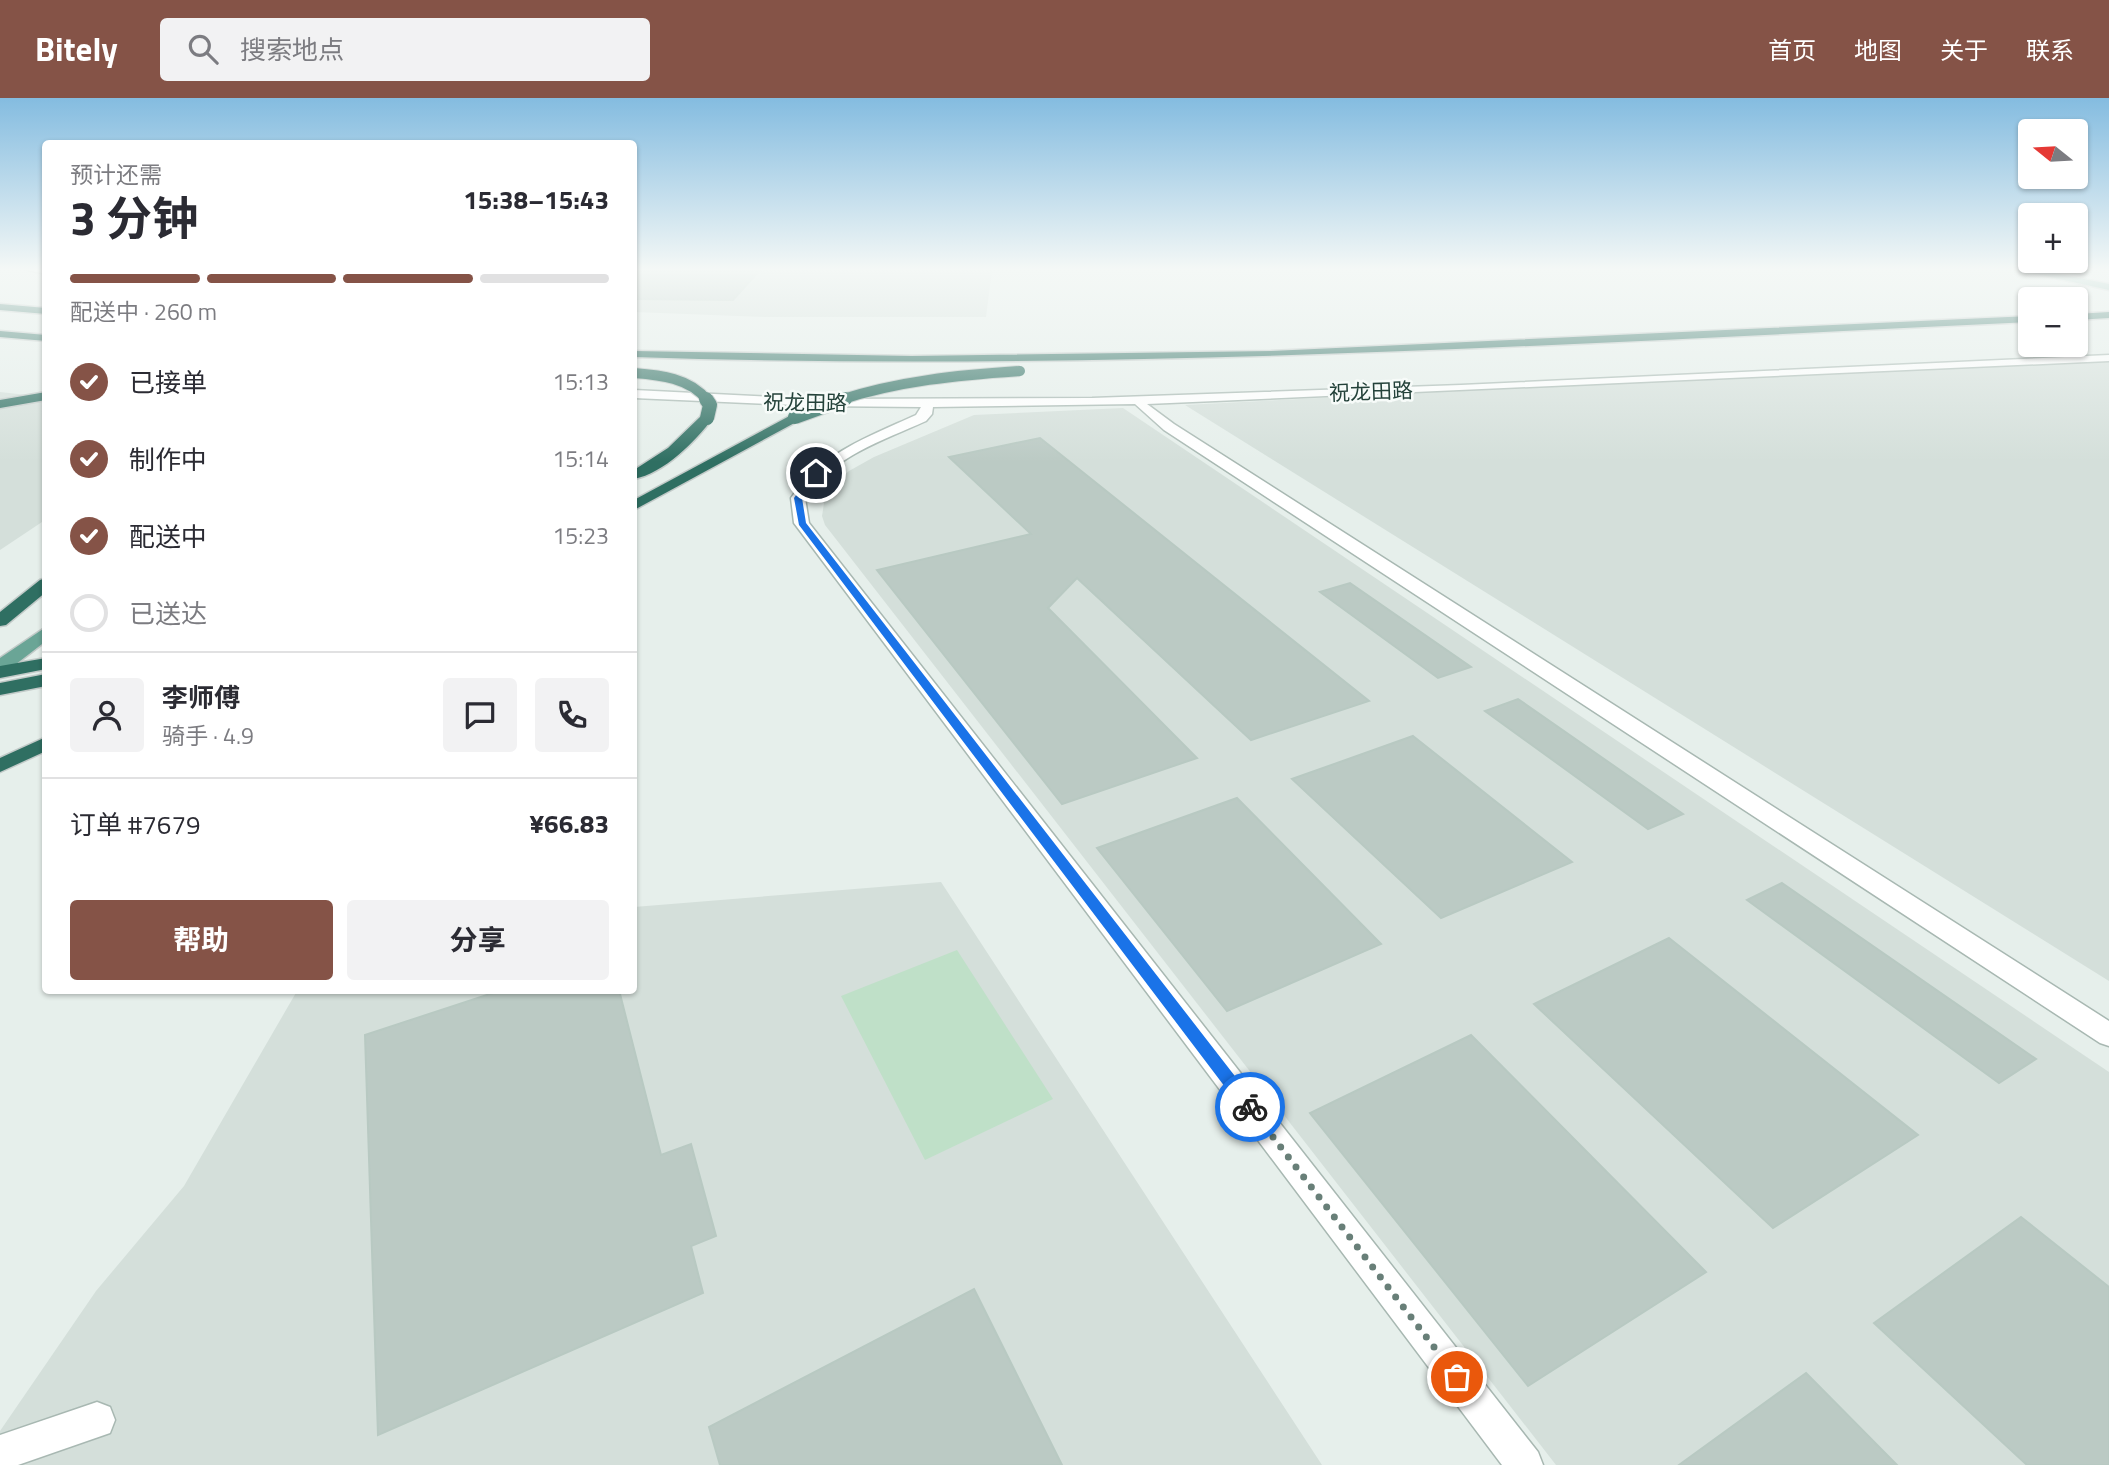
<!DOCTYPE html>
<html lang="zh">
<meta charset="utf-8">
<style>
:root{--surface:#fff;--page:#f2f2f3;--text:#2b2b33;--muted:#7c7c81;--line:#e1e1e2;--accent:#855347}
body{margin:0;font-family:"Titillium Web","Noto Sans SC",sans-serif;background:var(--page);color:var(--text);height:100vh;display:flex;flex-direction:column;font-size:26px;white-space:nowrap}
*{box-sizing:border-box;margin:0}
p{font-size:23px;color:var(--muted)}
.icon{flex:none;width:38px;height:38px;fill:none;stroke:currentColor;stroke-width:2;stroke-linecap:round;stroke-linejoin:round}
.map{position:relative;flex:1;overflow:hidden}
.drawer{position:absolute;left:42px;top:42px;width:595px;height:854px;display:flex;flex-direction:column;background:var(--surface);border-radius:7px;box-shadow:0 2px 5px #0004}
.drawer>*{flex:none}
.needle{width:46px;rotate:288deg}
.controls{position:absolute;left:2018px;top:21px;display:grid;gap:14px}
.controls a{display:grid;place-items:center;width:70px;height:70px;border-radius:7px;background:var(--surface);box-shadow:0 2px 5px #0004;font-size:35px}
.pin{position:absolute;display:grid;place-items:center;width:60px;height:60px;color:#fff;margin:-30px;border:4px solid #fff;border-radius:50%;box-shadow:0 2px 7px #0007}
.courier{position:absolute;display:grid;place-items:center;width:70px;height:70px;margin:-35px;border:5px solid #1a73e8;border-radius:50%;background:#fff;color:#222;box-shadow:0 2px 9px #0007}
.headline em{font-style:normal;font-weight:700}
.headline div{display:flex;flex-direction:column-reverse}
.headline{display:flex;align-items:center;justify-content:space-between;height:119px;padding:0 28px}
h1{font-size:46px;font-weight:700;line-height:52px}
.bar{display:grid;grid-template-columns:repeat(4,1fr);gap:10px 7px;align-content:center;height:84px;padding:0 28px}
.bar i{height:9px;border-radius:5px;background:var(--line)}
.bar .selected{background:var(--accent)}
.bar p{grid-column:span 4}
.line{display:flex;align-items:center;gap:18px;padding:0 28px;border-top:2px solid var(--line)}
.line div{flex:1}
.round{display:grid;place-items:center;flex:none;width:74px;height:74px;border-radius:7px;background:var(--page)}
ol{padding:0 28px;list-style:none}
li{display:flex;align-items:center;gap:21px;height:77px}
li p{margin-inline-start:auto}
li .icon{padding:7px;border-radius:50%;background:var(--accent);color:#fff;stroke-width:4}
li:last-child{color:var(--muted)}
li i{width:38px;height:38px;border:4px solid var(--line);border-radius:50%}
.button{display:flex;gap:14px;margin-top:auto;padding:14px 28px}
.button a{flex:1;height:80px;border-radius:7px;background:var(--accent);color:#fff;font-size:28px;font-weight:700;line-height:80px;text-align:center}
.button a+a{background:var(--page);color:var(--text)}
header{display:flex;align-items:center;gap:42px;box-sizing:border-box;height:98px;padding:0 35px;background:var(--accent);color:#fff}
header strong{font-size:33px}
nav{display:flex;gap:38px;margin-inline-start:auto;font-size:24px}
.search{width:490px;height:63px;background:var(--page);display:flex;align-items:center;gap:18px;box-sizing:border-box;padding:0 24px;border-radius:7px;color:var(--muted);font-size:26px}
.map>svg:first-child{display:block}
</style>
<header>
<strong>Bitely</strong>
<div class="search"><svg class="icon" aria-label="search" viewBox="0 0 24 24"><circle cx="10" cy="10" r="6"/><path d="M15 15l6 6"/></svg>搜索地点</div>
<nav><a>首页</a><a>地图</a><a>关于</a><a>联系</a></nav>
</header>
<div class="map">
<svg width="2109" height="1367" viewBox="0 0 2109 1367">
<rect width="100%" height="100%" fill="#e6efeb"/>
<g fill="#d4dfda">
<polygon points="634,172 992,172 986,219 764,219 634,214"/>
<polygon points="2109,260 2109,883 1185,307 1779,276"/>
<polygon points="0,294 45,299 45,422 0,452"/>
<polygon points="1123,310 2109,974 2109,1367 1556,1367 825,427 822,418 825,399 839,381 849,373 874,359 974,317"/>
<polygon points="941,784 1322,1367 0,1367 0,1333 96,1193 184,1088 297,893 634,892 634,809"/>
</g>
<polygon fill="#bfe0c8" points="957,852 1053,1001 925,1062 841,898"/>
<g fill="#bbcac4" stroke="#b8c9c2" stroke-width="2">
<polygon points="634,172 760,172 733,202 634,201"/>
<polygon points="1040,340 1215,480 1369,603 1251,642 1077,480 1048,510 1197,660 1062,706 877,472 1031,436 949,359"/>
<polygon points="1350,485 1471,569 1438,580 1320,494"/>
<polygon points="1518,601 1683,716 1648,731 1485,613"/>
<polygon points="1413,638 1572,764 1441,820 1292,681"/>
<polygon points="1237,700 1381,846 1227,913 1097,750"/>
<polygon points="1782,785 2036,961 1999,985 1747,802"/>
<polygon points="1669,840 1918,1037 1773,1130 1534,906"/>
<polygon points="502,892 619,892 661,1057 691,1046 716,1138 691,1148 703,1195 378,1337 365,937"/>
<polygon points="1471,937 1706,1174 1528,1288 1310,1015"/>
<polygon points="2021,1119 2109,1189 2109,1367 2027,1367 1874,1225"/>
<polygon points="974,1191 1062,1367 720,1367 709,1329"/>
<polygon points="1806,1275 1897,1367 1679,1367"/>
</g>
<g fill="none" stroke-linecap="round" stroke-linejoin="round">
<g stroke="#a8b8b2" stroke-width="3">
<g id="minor">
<polygon points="28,172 46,172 46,176"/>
<path d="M2109 257V263L1147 306 1174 326 2109 923V948L2100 945 1164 332 1135 306 933 309 932 316 926 323C882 343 833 358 805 400L809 425 1538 1354 1543 1367H1502L794 425 791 400C821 355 868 339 916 317L921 309 817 308 634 300V292L817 301 1092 300 1461 287Z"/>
<polygon points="97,1304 110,1309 115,1322 110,1335 18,1367 0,1367 0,1337"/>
</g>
</g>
<g stroke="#c2cac8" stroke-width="3">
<g id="major">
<polygon points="2018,172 2039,172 2109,186 2109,192"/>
<polygon points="46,529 46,543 7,573 0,575 0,560"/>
</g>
</g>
<g stroke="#c2cac8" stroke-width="3">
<g id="highway">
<polygon points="0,206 46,210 46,216 0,212"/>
<polygon points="2109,214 2109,220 2076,222 2076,216"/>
<path d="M2030 218V224C1565 246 1099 275 634 259V253L912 258 1271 253Z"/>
<polygon points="0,233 46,237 46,243 0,239"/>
<polygon points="46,294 46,302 0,310 0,302"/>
<polygon points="795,315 800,316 800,322 634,412 634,402"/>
<path d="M707 316 713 320C695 344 664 375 634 381V372L668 350 702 317Z"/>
<polygon points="46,480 46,494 6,527 0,528 0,514 40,482"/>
<polygon points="46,560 46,571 0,580 0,568"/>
<polygon points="46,576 46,588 0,597 0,585"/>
<polygon points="46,639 46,653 0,674 0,660"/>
</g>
</g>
<use href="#minor" fill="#fff" fill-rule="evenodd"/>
<use href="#major" fill="#6aa596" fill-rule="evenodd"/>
<use href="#highway" fill="#2f6f62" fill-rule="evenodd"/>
<g stroke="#c2cac8" stroke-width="12" stroke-linecap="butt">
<g id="highway-bridge-far1">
<path d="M634 275C660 277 690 280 707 302"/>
<path d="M840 302C898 283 959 277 1020 273"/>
</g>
</g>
<g stroke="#c2cac8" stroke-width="16" stroke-linecap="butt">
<g id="highway-bridge">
<polyline points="706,301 710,307 707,320"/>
<polyline points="795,319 845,301"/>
</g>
</g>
<use href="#highway-bridge-far1" stroke="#2f6f62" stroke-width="10"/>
<use href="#highway-bridge" stroke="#2f6f62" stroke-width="14"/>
</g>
<linearGradient id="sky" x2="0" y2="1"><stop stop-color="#84bce0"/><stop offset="0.47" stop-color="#f4f8f6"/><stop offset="1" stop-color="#f4f8f6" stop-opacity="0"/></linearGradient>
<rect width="2109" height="364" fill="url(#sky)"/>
<polygon fill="#1a73e8" points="813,374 819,375 802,400 806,425 1255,1004 1257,1009 1255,1014 1244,1014 799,427 794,400"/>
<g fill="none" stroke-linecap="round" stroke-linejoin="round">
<polyline stroke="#687f78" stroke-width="7" stroke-dasharray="0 12.6" points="1250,1009 1457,1279"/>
</g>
<g text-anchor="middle" stroke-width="5" stroke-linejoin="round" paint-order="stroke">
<g font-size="21" fill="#24423a" stroke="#f7fbf9">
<text transform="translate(1371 294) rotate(-2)" y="7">祝龙田路</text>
<text transform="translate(805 305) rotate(1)" y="7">祝龙田路</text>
</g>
</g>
</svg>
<div class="controls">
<a><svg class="needle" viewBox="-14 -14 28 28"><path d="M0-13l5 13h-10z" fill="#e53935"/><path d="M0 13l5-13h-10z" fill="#7c7c81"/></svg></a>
<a>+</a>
<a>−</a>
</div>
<div class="pin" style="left:1457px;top:1279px;background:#ea580c"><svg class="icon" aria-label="bag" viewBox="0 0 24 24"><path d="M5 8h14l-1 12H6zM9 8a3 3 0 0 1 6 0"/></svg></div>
<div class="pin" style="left:816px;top:375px;background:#1f2937"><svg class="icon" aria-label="home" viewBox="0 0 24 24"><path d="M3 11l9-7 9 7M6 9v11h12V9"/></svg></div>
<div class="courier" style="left:1250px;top:1009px"><svg class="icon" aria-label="bike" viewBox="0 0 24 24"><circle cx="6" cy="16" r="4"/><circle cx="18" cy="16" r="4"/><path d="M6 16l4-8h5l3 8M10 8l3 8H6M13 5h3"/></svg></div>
<section class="drawer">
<div class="headline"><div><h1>3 分钟</h1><p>预计还需</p></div><em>15:38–15:43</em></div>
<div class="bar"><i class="selected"></i><i class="selected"></i><i class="selected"></i><i></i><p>配送中 · 260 m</p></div>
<ol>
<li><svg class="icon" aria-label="check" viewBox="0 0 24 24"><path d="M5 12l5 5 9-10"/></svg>已接单<p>15:13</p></li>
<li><svg class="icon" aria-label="check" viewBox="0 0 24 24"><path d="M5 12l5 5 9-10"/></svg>制作中<p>15:14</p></li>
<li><svg class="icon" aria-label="check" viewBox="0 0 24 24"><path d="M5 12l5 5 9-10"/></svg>配送中<p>15:23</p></li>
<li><i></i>已送达</li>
</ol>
<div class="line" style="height:126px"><a class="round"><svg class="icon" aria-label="person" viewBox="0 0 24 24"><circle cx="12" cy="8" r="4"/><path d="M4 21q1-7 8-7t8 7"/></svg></a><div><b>李师傅</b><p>骑手 · 4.9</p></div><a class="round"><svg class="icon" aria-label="chat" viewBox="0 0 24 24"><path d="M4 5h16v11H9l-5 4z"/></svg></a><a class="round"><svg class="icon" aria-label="phone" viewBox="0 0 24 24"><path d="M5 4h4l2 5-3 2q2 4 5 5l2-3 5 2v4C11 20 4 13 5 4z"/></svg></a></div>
<div class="line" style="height:91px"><div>订单 #7679</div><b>¥66.83</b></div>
<div class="button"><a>帮助</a><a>分享</a></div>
</section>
</div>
